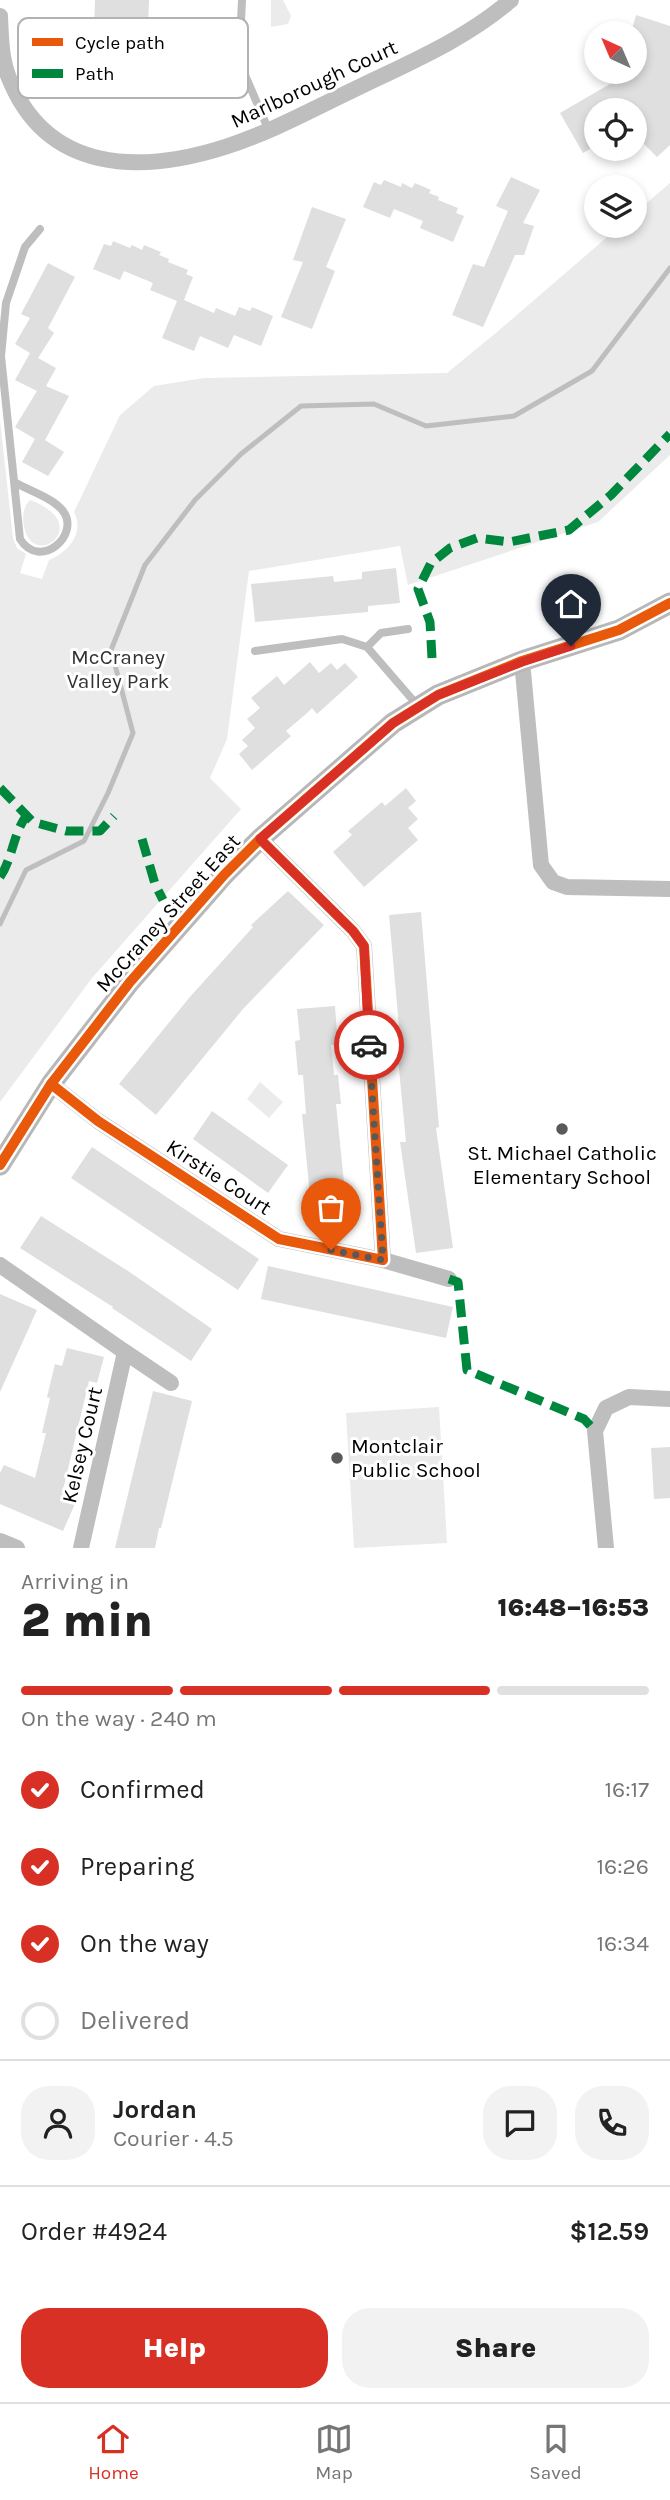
<!DOCTYPE html>
<meta charset="utf-8">
<style>
:root{--surface:#fff;--page:#f2f2f2;--text:#222;--muted:#767676;--line:#e0e0e0;--accent:#d93025}
body{margin:0;font-family:Karla,sans-serif;background:var(--page);color:var(--text);height:100vh;display:flex;flex-direction:column;font-size:26px;white-space:nowrap}
*{box-sizing:border-box;margin:0}
p{font-size:23px;color:var(--muted)}
.icon{flex:none;width:38px;height:38px;fill:none;stroke:currentColor;stroke-width:2;stroke-linecap:round;stroke-linejoin:round}
.map{position:relative;height:1548px;overflow:hidden}
.details{display:flex;flex-direction:column;background:var(--surface);flex:1}
.details>*{flex:none}
.needle{width:46px;rotate:316deg}
.buttons{position:absolute;left:584px;top:21px;display:grid;gap:14px}
.buttons a{display:grid;place-items:center;width:63px;height:63px;border-radius:50%;background:var(--surface);box-shadow:0 4px 10px #0003;font-size:35px}
.pin{position:absolute;display:grid;place-items:center;width:60px;height:60px;color:#fff;margin:-72px -30px;border-radius:50% 50% 50% 0;rotate:-45deg;box-shadow:0 0 7px #0007}
.pin .icon{rotate:45deg}
.courier{position:absolute;display:grid;place-items:center;width:70px;height:70px;margin:-35px;border:5px solid #d93025;border-radius:50%;background:#fff;color:#222;box-shadow:0 2px 9px #0007}
.overview em{font-style:normal;font-weight:800}
.overview div{display:flex;flex-direction:column-reverse}
.overview{display:flex;align-items:center;justify-content:space-between;height:119px;padding:0 21px}
h1{font-size:46px;font-weight:800;line-height:52px}
.bar{display:grid;grid-template-columns:repeat(4,1fr);gap:10px 7px;align-content:center;height:84px;padding:0 21px}
.bar i{height:9px;border-radius:5px;background:var(--line)}
.bar .active{background:var(--accent)}
.bar p{grid-column:span 4}
.line{display:flex;align-items:center;gap:18px;padding:0 21px;border-top:2px solid var(--line)}
.line div{flex:1}
.round{display:grid;place-items:center;flex:none;width:74px;height:74px;border-radius:28px;background:var(--page)}
ol{padding:0 21px;list-style:none}
li{display:flex;align-items:center;gap:21px;height:77px}
li p{margin-inline-start:auto}
li .icon{padding:7px;border-radius:50%;background:var(--accent);color:#fff;stroke-width:4}
li:last-child{color:var(--muted)}
li i{width:38px;height:38px;border:4px solid var(--line);border-radius:50%}
.primary-button{display:flex;gap:14px;margin-top:auto;padding:14px 21px}
.primary-button a{flex:1;height:80px;border-radius:28px;background:var(--accent);color:#fff;font-size:28px;font-weight:800;line-height:80px;text-align:center}
.primary-button a+a{background:var(--page);color:var(--text)}
.menu{display:flex;justify-content:space-around;align-items:center;height:98px;border-top:2px solid var(--line);background:var(--surface);font-size:19px;color:var(--muted)}
.menu a{display:grid;justify-items:center;gap:4px}
.menu .active{color:var(--accent)}
.map>svg:first-child{display:block}
</style>
<div class="map">
<svg width="670" height="1548" viewBox="0 0 670 1548">
<rect width="100%" height="100%" fill="#fff"/>
<g fill="#ebebeb">
<polygon points="271,0 283,0 291,16 288,24 271,27"/>
<path d="M670 183V455L598 522 408 585 400 546 249 571 227 739 210 778 241 809 92 978 0 1102V420L13 538 17 548 26 554 20 573 42 579 49 560C68 552 85 533 74 512L120 415 154 386 204 378 447 373 497 332 620 226H635V213Z"/>
<path d="M30 500C97 525 31 572 24 526 22 517 23 507 30 500Z"/>
<polygon points="260,1082 283,1102 269,1118 247,1099"/>
<polygon points="439,1407 447,1543 354,1548 346,1413"/>
</g>
<g fill="none" stroke-linecap="round" stroke-linejoin="round">
<polyline stroke="#bebebe" stroke-width="5" points="0,924 26,870 84,841 108,793 133,733 111,650 145,565 195,500 241,454 301,406 374,404 426,426 514,416 592,371 670,268"/>
</g>
<g fill="#dfdfdf">
<polygon points="95,0 149,0 147,62 93,61"/>
<polygon points="636,15 670,26 670,145 657,157 635,135 635,110 597,110 597,145 583,153 560,113 615,81 618,72 635,72 635,33 631,33"/>
<polygon points="511,177 540,190 523,223 534,226 524,255 515,255 483,327 452,315 473,264 484,267 508,211 496,206"/>
<polygon points="384,180 401,187 402,183 412,188 415,183 431,190 429,193 439,197 438,200 458,208 456,213 464,216 453,242 420,228 423,221 394,209 390,218 363,207 374,182 381,185"/>
<polygon points="312,207 346,219 326,267 335,271 312,329 281,317 303,262 293,260"/>
<polygon points="113,241 130,248 132,245 142,250 144,245 161,252 159,255 169,259 168,262 188,270 186,274 193,277 184,300 214,313 216,308 235,316 239,307 250,311 252,307 273,316 261,346 234,335 228,348 200,336 194,351 162,338 177,301 150,290 153,283 124,271 120,280 93,269 104,244 111,246"/>
<polygon points="48,263 75,277 48,328 54,333 38,358 56,368 46,386 69,396 45,440 64,452 48,476 22,462 35,439 15,427 37,391 15,380 30,353 15,344 30,318 21,314"/>
<polygon points="396,568 400,603 368,606 368,612 255,622 251,584 333,576 334,582 362,579 362,572"/>
<polygon points="310,662 319,673 331,663 337,670 345,663 358,677 317,714 312,708 306,714 286,731 291,736 252,770 239,754 248,746 242,740 255,728 247,719 260,708 251,698 277,676 284,685"/>
<polygon points="406,788 416,801 408,808 418,819 408,828 418,840 364,887 333,852 352,835 348,831 382,802 385,806"/>
<polygon points="288,891 324,925 243,1009 156,1115 119,1084 189,998 253,927 251,925"/>
<polygon points="421,912 439,1127 436,1128 453,1248 416,1253 400,1142 406,1142 396,1038 400,1038 389,915"/>
<polygon points="335,1006 338,1044 331,1045 334,1075 338,1075 341,1104 336,1104 348,1222 313,1226 302,1114 306,1114 303,1075 298,1075 295,1041 300,1040 297,1009"/>
<polygon points="212,1111 288,1165 268,1193 193,1139"/>
<polygon points="92,1147 259,1259 238,1290 71,1178"/>
<polygon points="41,1216 128,1271 212,1329 191,1361 112,1308 113,1307 20,1248"/>
<polygon points="268,1266 453,1307 446,1338 261,1299"/>
<polygon points="0,1294 37,1310 0,1392"/>
<polygon points="67,1348 104,1357 97,1383 89,1381 63,1490 78,1497 63,1531 0,1504 0,1473 4,1465 35,1478 46,1433 42,1433 50,1398 47,1397 55,1364 62,1366"/>
<polygon points="153,1391 192,1401 161,1528 159,1528 155,1548 115,1548"/>
<polygon points="670,1447 670,1498 654,1499 651,1448"/>
</g>
<g fill="none" stroke-linecap="round" stroke-linejoin="round">
<g stroke="#bebebe" stroke-width="8">
<polyline points="242,0 240,41 242,68 269,131"/>
<path d="M16 483C30 491 53 498 63 511 81 535 40 571 20 539L1 356 6 303 25 247 40 229"/>
<polyline points="367,647 381,633 408,629"/>
<polyline points="255,651 342,639 367,647 418,706"/>
</g>
<g stroke="#bebebe" stroke-width="16">
<path d="M0 16C1 37 1 59 9 78 47 173 140 174 225 147 269 133 309 111 351 91 406 64 465 40 511 0"/>
<polyline points="522,661 541,865 553,882 567,887 670,889"/>
<polyline points="51,1084 98,1121 279,1239 383,1260 364,946 353,931 260,839"/>
<polyline points="383,1260 449,1279"/>
<polyline points="0,1265 125,1352 81,1548"/>
<polyline points="125,1352 171,1383"/>
<polyline points="0,1541 17,1548"/>
<polyline points="606,1548 595,1431 606,1408 629,1397 670,1399"/>
</g>
<polyline stroke="#b8b8b8" stroke-width="21" points="0,1165 51,1084 130,982 224,875 260,839 393,723 438,695 522,661 619,630 670,603"/>
<g stroke="#00873e" stroke-width="9" stroke-dasharray="18 9" stroke-linecap="butt">
<polyline points="432,658 430,622 418,589 431,563 450,548 477,538 509,542 569,530 611,495 670,434"/>
<polyline points="0,788 33,822 66,831 100,831 114,816"/>
<polyline points="142,839 155,884 163,900"/>
<path d="M0 877C13 858 13 833 27 815"/>
<polyline points="449,1279 458,1282 467,1370 584,1419 595,1431"/>
</g>
<g stroke="#fff" stroke-width="15">
<g id="cycleway">
<polyline points="51,1084 98,1121 279,1239 383,1260 364,946 353,931 260,839"/>
<polyline points="0,1165 51,1084 130,982 224,875 260,839 393,723 438,695 522,661 619,630 670,603"/>
</g>
</g>
<use href="#cycleway" stroke="#e8590c" stroke-width="10"/>
</g>
<g fill="none" stroke-linecap="round" stroke-linejoin="round">
<polyline stroke="#595959" stroke-width="7" stroke-dasharray="0 12.6" points="331,1250 383,1260 369,1045"/>
<polyline stroke="#d93025" stroke-width="9" points="369,1045 364,946 353,931 260,839 393,723 438,695 522,662 571,646"/>
</g>
<g fill="#595959" stroke="#fff" stroke-width="2.5">
<circle cx="562" cy="1129" r="7"/>
<circle cx="337" cy="1458" r="7"/>
</g>
<g text-anchor="middle" stroke-width="6" stroke-linejoin="round" paint-order="stroke">
<g font-size="21" fill="#000" stroke="#fff">
<text transform="translate(314 84) rotate(-25)" y="7">Marlborough Court</text>
<text transform="translate(168 913) rotate(-48)" y="7">McCraney Street East</text>
<text transform="translate(219 1177) rotate(33)" y="7">Kirstie Court</text>
<text transform="translate(82 1445) rotate(-77)" y="7">Kelsey Court</text>
</g>
<g font-size="21" fill="#323232" stroke="#fff">
<text x="118" y="664">McCraney<tspan x="118" dy="24">Valley Park</tspan></text>
</g>
<g font-size="21" fill="#000" stroke="#fff">
<text x="562" y="1160">St. Michael Catholic<tspan x="562" dy="24">Elementary School</tspan></text>
<text x="351" y="1453" text-anchor="start">Montclair<tspan x="351" dy="24">Public School</tspan></text>
</g>
</g>
<rect x="18" y="18" width="230" height="80" rx="10" fill="#fff" stroke="#b2b2b2" stroke-width="2"/>
<rect x="32" y="38" width="31" height="8" fill="#e8590c"/>
<rect x="32" y="69" width="31" height="9" fill="#00873e"/>
<g font-size="19" fill="#000">
<text x="75" y="49">Cycle path</text>
<text x="75" y="80">Path</text>
</g>
</svg>
<div class="buttons">
<a><svg class="needle" viewBox="-14 -14 28 28"><path d="M0-13l5 13h-10z" fill="#e53935"/><path d="M0 13l5-13h-10z" fill="#767676"/></svg></a>
<a><svg class="icon" aria-label="locate" viewBox="0 0 24 24"><circle cx="12" cy="12" r="6"/><path d="M12 2v4M12 18v4M2 12h4M18 12h4"/></svg></a>
<a><svg class="icon" aria-label="layers" viewBox="0 0 24 24"><path d="M12 4l9 5-9 5-9-5zM3 14l9 5 9-5"/></svg></a>
</div>
<div class="pin" style="left:331px;top:1250px;background:#ea580c"><svg class="icon" aria-label="bag" viewBox="0 0 24 24"><path d="M5 8h14l-1 12H6zM9 8a3 3 0 0 1 6 0"/></svg></div>
<div class="pin" style="left:571px;top:646px;background:#1f2937"><svg class="icon" aria-label="home" viewBox="0 0 24 24"><path d="M3 11l9-7 9 7M6 9v11h12V9"/></svg></div>
<div class="courier" style="left:369px;top:1045px"><svg class="icon" aria-label="car" viewBox="0 0 24 24"><path d="M5 17H2v-5l4-1 3-4h7l3 4 3 1v5h-3M9 17h6M6 11h13"/><circle cx="7" cy="17" r="2"/><circle cx="17" cy="17" r="2"/></svg></div>
</div>
<section class="details">
<div class="overview"><div><h1>2 min</h1><p>Arriving in</p></div><em>16:48–16:53</em></div>
<div class="bar"><i class="active"></i><i class="active"></i><i class="active"></i><i></i><p>On the way · 240 m</p></div>
<ol>
<li><svg class="icon" aria-label="check" viewBox="0 0 24 24"><path d="M5 12l5 5 9-10"/></svg>Confirmed<p>16:17</p></li>
<li><svg class="icon" aria-label="check" viewBox="0 0 24 24"><path d="M5 12l5 5 9-10"/></svg>Preparing<p>16:26</p></li>
<li><svg class="icon" aria-label="check" viewBox="0 0 24 24"><path d="M5 12l5 5 9-10"/></svg>On the way<p>16:34</p></li>
<li><i></i>Delivered</li>
</ol>
<div class="line" style="height:126px"><a class="round"><svg class="icon" aria-label="person" viewBox="0 0 24 24"><circle cx="12" cy="8" r="4"/><path d="M4 21q1-7 8-7t8 7"/></svg></a><div><b>Jordan</b><p>Courier · 4.5</p></div><a class="round"><svg class="icon" aria-label="chat" viewBox="0 0 24 24"><path d="M4 5h16v11H9l-5 4z"/></svg></a><a class="round"><svg class="icon" aria-label="phone" viewBox="0 0 24 24"><path d="M5 4h4l2 5-3 2q2 4 5 5l2-3 5 2v4C11 20 4 13 5 4z"/></svg></a></div>
<div class="line" style="height:91px"><div>Order #4924</div><b>$12.59</b></div>
<div class="primary-button"><a>Help</a><a>Share</a></div>
</section>
<nav class="menu">
<a class="active"><svg class="icon" aria-label="home" viewBox="0 0 24 24"><path d="M3 11l9-7 9 7M6 9v11h12V9"/></svg>Home</a>
<a><svg class="icon" aria-label="map" viewBox="0 0 24 24"><path d="M3 6l6-2 6 2 6-2v14l-6 2-6-2-6 2zM9 4v14M15 6v14"/></svg>Map</a>
<a><svg class="icon" aria-label="saved" viewBox="0 0 24 24"><path d="M7 4h10v16l-5-4-5 4z"/></svg>Saved</a>
</nav>
